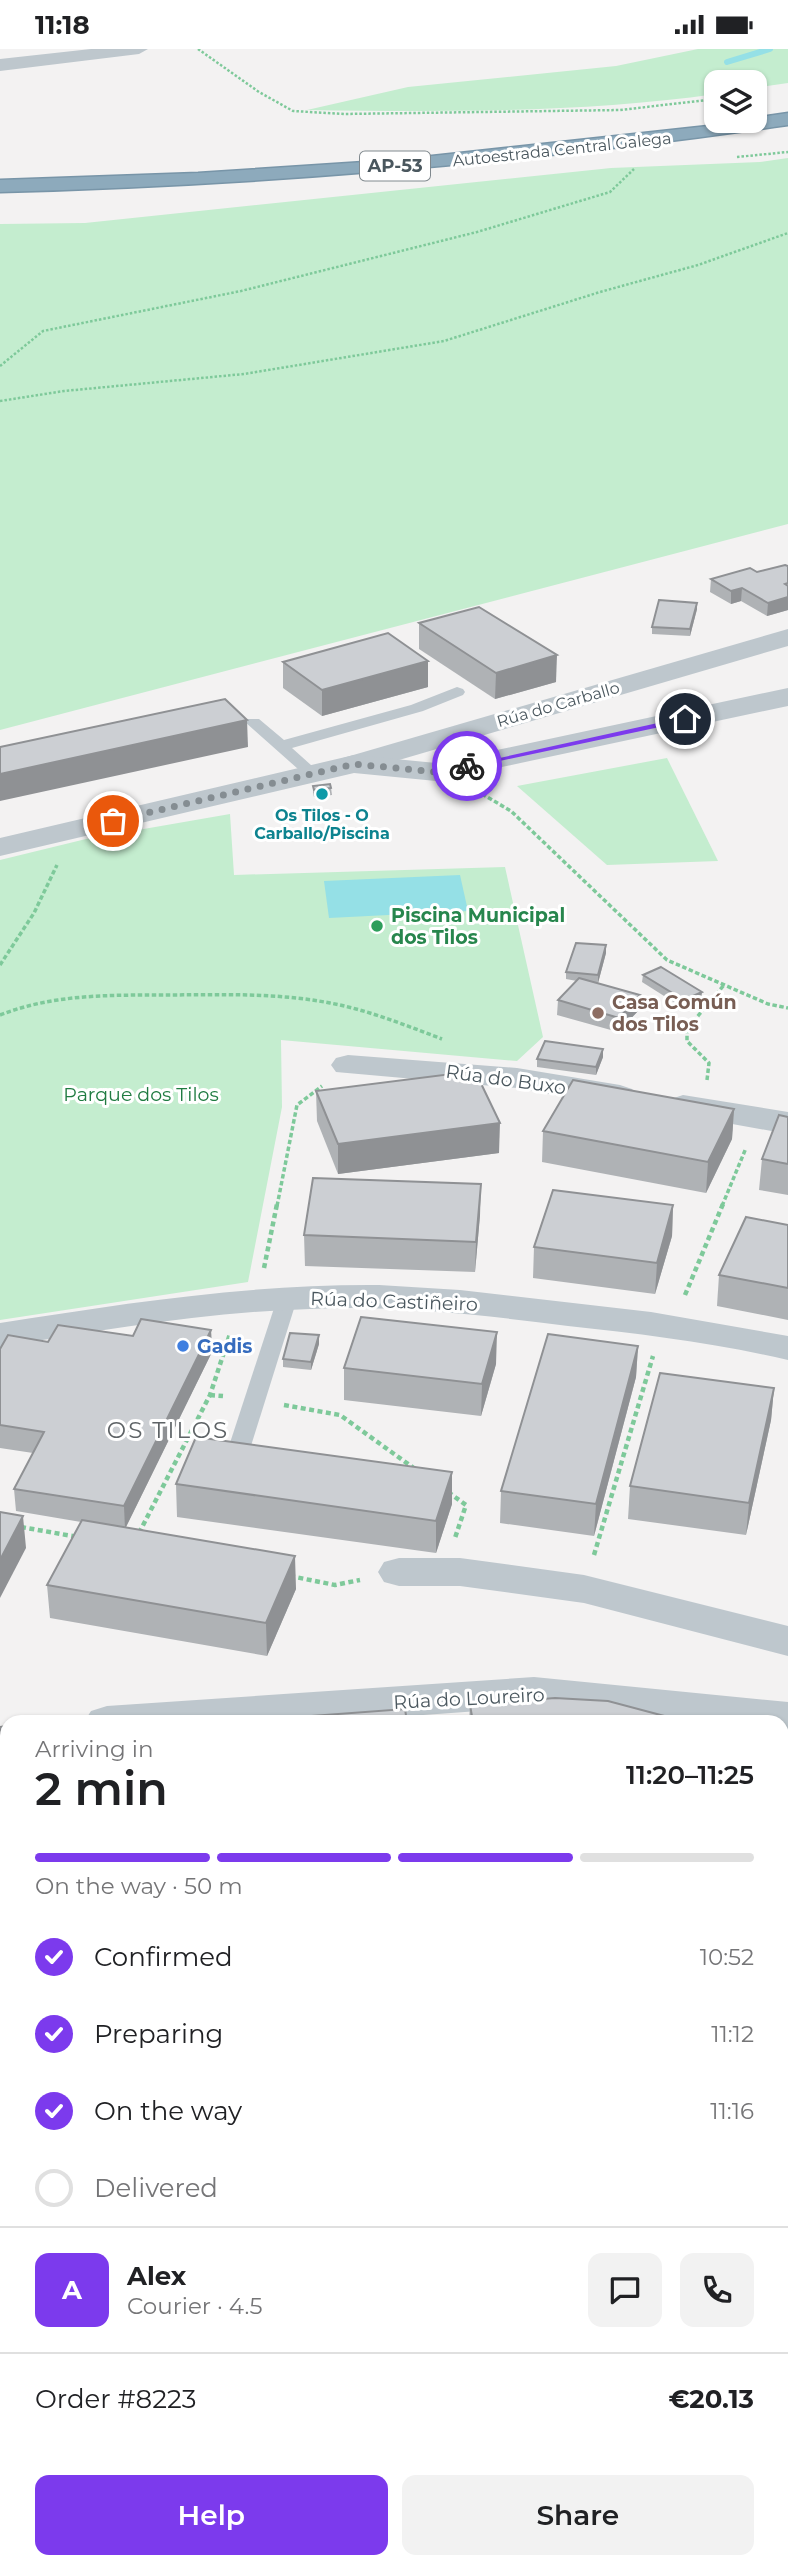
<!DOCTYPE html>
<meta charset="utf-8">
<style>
:root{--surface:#fff;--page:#f2f2f2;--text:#202124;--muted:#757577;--line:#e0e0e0;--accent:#7c3aed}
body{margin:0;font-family:Montserrat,sans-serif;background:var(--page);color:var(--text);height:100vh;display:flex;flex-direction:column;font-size:26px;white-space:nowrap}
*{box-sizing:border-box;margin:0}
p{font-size:23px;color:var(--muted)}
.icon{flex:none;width:38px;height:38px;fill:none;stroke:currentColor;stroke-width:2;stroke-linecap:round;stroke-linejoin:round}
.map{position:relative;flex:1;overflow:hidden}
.sheet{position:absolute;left:0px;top:1666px;width:789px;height:854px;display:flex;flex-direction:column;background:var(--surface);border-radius:21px 21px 0 0;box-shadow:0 2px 5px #0004}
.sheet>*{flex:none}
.buttons{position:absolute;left:704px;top:21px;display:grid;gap:14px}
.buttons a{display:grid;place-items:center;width:63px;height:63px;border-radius:14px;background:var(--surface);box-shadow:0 2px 5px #0004;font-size:35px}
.pin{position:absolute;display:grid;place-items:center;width:60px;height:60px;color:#fff;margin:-30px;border:4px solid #fff;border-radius:50%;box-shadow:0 2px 7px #0007}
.courier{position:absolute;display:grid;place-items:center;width:70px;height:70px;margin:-35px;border:5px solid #7c3aed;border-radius:50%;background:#fff;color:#222;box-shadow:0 2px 9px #0007}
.headline em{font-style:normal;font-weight:600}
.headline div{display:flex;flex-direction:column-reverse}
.headline{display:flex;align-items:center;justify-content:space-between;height:119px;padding:0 35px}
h1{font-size:46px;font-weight:600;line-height:52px}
.bar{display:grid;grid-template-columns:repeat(4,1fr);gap:10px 7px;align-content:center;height:84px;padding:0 35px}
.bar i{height:9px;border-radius:5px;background:var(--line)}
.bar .current{background:var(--accent)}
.bar p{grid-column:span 4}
.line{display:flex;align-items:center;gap:18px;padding:0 35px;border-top:2px solid var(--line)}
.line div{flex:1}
.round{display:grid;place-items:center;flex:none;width:74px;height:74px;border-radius:14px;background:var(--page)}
ol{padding:0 35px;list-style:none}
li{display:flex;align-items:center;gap:21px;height:77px}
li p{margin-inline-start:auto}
li .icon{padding:7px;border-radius:50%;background:var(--accent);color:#fff;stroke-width:4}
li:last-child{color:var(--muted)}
li i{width:38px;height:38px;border:4px solid var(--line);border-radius:50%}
.action{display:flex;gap:14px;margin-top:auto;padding:14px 35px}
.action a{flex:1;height:80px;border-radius:14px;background:var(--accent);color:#fff;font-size:28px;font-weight:600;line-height:80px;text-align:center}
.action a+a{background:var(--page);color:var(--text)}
.status{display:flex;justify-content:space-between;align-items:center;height:49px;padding:0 35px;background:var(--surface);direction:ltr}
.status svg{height:19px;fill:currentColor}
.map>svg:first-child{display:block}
</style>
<div class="status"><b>11:18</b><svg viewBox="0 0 49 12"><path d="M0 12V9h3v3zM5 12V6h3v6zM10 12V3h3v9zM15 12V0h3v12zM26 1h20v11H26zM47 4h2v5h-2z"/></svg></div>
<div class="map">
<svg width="788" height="2520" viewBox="0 0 788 2520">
<rect width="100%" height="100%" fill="#f3f2f2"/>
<g fill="#c4edcf">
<path d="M698 0H788V34L754 39V33H716V45C583 64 441 63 307 61L408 38 616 17Z"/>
<polygon points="788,109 788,475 0,681 0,175 85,174 611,119 760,113"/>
<polygon points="667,709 718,812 607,816 517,737"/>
<polygon points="230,765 234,826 505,818 543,988 517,1012 281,991 282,1058 248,1233 0,1271 0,811 86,790"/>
</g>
<polygon fill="#95e0e6" points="460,826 468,862 329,869 324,832"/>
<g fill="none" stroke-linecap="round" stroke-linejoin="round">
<polyline stroke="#95e0e6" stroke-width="6" points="727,13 770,0"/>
<g stroke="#7895a8" stroke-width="3">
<path id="motorway" d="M788 64V76C526 114 264 136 0 143V131L198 124 395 111 754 72V69Z"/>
</g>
<g stroke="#7ec99a" stroke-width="2.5" stroke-dasharray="2.5 2" stroke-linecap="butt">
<polyline points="198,0 259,43 293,62 344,65 620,61 716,50"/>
<polyline points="737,108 788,103"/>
<polyline points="0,317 43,282 241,242 477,183 610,143 634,120"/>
<polyline points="0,352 64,342 244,325 444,292 600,243 698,216 788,184"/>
</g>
<g stroke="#7ec99a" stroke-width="3.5" stroke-dasharray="4.5 2.5" stroke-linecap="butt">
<polyline points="482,745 511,762 667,911 768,955 788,959"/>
<polyline points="0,916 34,864 57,816"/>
<path d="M0 966C51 946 105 946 159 946 216 946 273 943 330 954 368 961 405 976 442 990"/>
<polyline points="707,1031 709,1014 687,992 687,980 724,936"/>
<polyline points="277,1157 297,1056 322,1037"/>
<polyline points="722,1157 746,1099"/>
</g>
<g stroke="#7ec99a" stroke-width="4.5" stroke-dasharray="5 3.5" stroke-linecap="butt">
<polyline points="264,1219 277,1155"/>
<polyline points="685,1246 723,1155"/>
<polyline points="210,1346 223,1347"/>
<polyline points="284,1356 340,1366 415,1420"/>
<polyline points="448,1443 466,1456 455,1489"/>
<polyline points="21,1478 78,1488"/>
<polyline points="139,1484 210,1346 230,1285"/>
<polyline points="594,1506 653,1307"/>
<polyline points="290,1527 335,1536 360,1531"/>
</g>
<g stroke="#7ec99a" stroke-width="6" stroke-dasharray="7 4.5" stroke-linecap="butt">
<polyline points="114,2513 127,2520"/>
<polyline points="239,2520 242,2513"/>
</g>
<g fill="#bec7cd" fill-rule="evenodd">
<polygon points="457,638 463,640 465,643 463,646 423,662 292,699 321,725 313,730 307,728 245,673 247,670 259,670 284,691 411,656"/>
<polygon points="287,1244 294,1246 297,1250 250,1400 247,1405 231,1405 228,1400 277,1250 280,1246"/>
</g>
<g fill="#bec7cd" fill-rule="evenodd">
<polygon points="91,0 148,0 139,5 0,22 0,10"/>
<polygon points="788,580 788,597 365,721 354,724 343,721 339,715 343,709"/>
<polygon points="348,1006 517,1019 620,1036 632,1040 638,1047 632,1054 620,1058 517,1039 336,1023 331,1016 336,1009"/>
<polygon points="683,1046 788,1063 788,1085 671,1064 665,1057 671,1050"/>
<path d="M379 1236 460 1241 651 1263 788 1287V1311C716 1294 642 1285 568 1277 482 1266 397 1256 310 1260 206 1263 103 1281 0 1298V1274C126 1254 251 1235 379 1236Z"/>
<polygon points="399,1509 460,1509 584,1526 788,1577 788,1607 584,1554 460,1537 399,1537 384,1533 378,1523 384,1513"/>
<polygon points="534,1628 788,1653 788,1683 782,1683 782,1673 683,1673 534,1658 326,1673 84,1673 91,1662 107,1657"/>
<polygon points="0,1860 7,1861 7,1897 0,1896"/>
<polygon points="7,2245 7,2291 0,2294 0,2248"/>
<polygon points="0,2445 7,2448 7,2513 35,2513 33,2520 0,2520"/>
<polygon points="512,2513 578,2513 581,2520 515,2520"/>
</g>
<polygon fill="#bec7cd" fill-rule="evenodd" points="788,639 788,657 436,732 354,724 0,807 0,789 354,706 436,714"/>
<polygon fill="#b3c4ce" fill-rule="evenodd" points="0,2485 7,2487 7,2513 37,2513 40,2520 0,2520"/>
<use href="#motorway" fill="#8daabc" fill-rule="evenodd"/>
</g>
<g fill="#afb2b5">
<polygon points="788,517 788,561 767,567 741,552 731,555 710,543 711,530 757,523"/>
<polygon points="697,554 697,560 690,587 652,585 652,578"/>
<polygon points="419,574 556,633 495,650 419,600"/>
<polygon points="428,612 428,638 322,667 283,639 283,613"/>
<polygon points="313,737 331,739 332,746 314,748 313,744"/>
<polygon points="606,896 606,904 598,934 593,933 640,946 639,961 618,983 557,966 558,951 577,932 566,930 566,923"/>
<polygon points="643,926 701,951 683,959 642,933"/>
<polygon points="603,1000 603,1008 596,1026 537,1018 537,1010"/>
<polygon points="316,1042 499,1104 338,1125 317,1072"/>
<polygon points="734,1060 732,1090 706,1144 542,1113 543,1082"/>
<polygon points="788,1068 788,1146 759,1141 762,1110"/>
<polygon points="673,1156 672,1187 655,1245 533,1229 534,1198"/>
<polygon points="480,1166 475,1223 305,1217 304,1186"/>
<polygon points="788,1176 788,1271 717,1257 719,1226"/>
<polygon points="211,1281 212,1303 126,1478 296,1540 267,1607 50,1569 47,1536 81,1473 16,1462 14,1440 33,1404 0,1399 0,1300"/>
<polygon points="319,1286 319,1295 311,1321 283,1318 283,1310"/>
<polygon points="638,1297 636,1328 594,1487 500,1474 501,1442"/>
<polygon points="496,1315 481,1367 344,1351 344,1319"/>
<polygon points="774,1339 771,1371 746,1486 628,1470 630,1437"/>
<polygon points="452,1423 452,1455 436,1504 177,1468 176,1435"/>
<polygon points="470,1656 687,1673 469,1673"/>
<polygon points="7,1677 7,1800 0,1800 0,1678"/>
<polygon points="788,1731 788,1780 782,1778 782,1739"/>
<polygon points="782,1888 788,1892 788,2033 782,2029"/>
<polygon points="0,1892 7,1893 7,2034 0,2033"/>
<polygon points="782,2046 788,2049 788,2223 782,2218"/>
<polygon points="0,2065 7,2066 7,2182 0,2180"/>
</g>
<g fill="#8f9194">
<polygon points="742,539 741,552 731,555 731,542"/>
<polygon points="788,548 788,561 767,567 768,554"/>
<polygon points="697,554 697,560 690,587 690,580"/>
<polygon points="557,606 556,633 495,650 496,624"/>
<polygon points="428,612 428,638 322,667 322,641"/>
<polygon points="247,671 248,698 0,752 0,725"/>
<polygon points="606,896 606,904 598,934 598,926"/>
<polygon points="702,943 701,951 683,959 684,951"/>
<polygon points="640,946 639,961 618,983 619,969"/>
<polygon points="603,1000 603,1008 596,1026 596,1018"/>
<polygon points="734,1060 732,1090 706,1144 708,1113"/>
<polygon points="500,1074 499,1104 338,1125 338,1095"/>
<polygon points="481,1135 480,1166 475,1223 476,1193"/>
<polygon points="673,1156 672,1187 655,1245 657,1214"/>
<polygon points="211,1281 212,1303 125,1480 124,1457"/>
<polygon points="497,1283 496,1315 481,1367 482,1335"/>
<polygon points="319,1286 319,1295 311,1321 311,1313"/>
<polygon points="638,1297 636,1328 594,1487 596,1455"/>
<polygon points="774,1339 771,1371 746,1486 749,1454"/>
<polygon points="452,1423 452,1455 436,1504 436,1472"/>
<polygon points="23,1467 26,1499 0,1549 0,1511"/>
<polygon points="295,1507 296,1540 267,1607 266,1574"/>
</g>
<g fill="#cccfd3" stroke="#8f9194" stroke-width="2">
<polygon points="785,516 788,517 788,534 785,535 788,537 788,548 768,554 742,539 731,542 711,530 750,519 757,523"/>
<polygon points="659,551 697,554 690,580 652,578"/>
<polygon points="479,558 557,606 496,624 419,574"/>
<polygon points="388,584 428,612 322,641 283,613"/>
<polygon points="225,650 247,671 0,725 0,698"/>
<polygon points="330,735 331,739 314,741 313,737"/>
<polygon points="576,894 606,896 598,926 566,923"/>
<polygon points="661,918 702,943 684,951 643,926"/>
<polygon points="579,929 640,946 619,969 558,951"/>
<polygon points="545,992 603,1000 596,1018 537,1010"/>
<polygon points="475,1022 500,1074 338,1095 316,1042"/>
<polygon points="573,1031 734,1060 708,1113 543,1082"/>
<polygon points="779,1066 788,1068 788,1115 762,1110"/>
<polygon points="313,1129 481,1135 476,1193 304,1186"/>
<polygon points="553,1141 673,1156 657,1214 534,1198"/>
<polygon points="746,1168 788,1176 788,1239 719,1226"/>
<polygon points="361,1268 497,1283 482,1335 344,1319"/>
<polygon points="141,1270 211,1281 124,1457 14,1440 44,1383 0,1376 0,1300 8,1286 48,1293 58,1276 133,1287"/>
<polygon points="290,1284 319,1286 311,1313 283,1310"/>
<polygon points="548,1285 638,1297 596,1455 501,1442"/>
<polygon points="660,1324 774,1339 749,1454 630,1437"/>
<polygon points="196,1388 452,1423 436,1472 176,1435"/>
<polygon points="0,1463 23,1467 0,1511"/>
<polygon points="82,1471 295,1507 266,1574 47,1536"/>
<polygon points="555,1649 608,1652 687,1673 473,1673 470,1656"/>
<polygon points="405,1660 407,1673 230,1673"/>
<polygon points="138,1667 139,1673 63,1673"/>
<polygon points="7,1677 7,1771 0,1772 0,1678"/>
<polygon points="788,1731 788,1745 782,1743 782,1739"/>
<polygon points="782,1888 788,1892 788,1996 782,1992"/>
<polygon points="0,1892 7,1893 7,2001 0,2000"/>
<polygon points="782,2046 788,2049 788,2185 782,2181"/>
<polygon points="0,2065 7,2066 7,2149 0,2147"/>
<polygon points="788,2506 788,2520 777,2520"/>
</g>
<polygon fill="#7c3aed" points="685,668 688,672 467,719 463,717"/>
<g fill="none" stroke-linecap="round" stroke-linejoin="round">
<polyline stroke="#858d92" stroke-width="7" stroke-dasharray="0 12.6" points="113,772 354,715 436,723 467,717"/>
</g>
<circle fill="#0f9aa8" stroke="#fff" stroke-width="2.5" cx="322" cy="745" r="7"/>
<circle fill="#2e9e5b" stroke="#fff" stroke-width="2.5" cx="377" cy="877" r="7"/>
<circle fill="#8d6e63" stroke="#fff" stroke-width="2.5" cx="598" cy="964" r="7"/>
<circle fill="#3f7fe0" stroke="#fff" stroke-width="2.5" cx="183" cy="1297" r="7"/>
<g text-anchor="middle" stroke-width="6" stroke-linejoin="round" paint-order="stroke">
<g font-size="16" fill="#4a575e" stroke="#fff">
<text transform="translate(562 100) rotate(-6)" y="6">Autoestrada Central Galega</text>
<text transform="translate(558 655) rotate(-16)" y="6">Rúa do Carballo</text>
</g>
<g font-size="16" font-weight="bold" fill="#0d838f" stroke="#fff">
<text x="322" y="772">Os Tilos - O<tspan x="322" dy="18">Carballo/Piscina</tspan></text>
</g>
<rect fill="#fff" stroke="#80898e" stroke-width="2" x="360" y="102.5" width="70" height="29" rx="5"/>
<g font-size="18" font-weight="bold" fill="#4a575e">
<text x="395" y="123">AP-53</text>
</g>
<g font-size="19" font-weight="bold" fill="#27864d" stroke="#fff" text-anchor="start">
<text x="391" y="873">Piscina Municipal<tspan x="391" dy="22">dos Tilos</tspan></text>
</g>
<g font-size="19" font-weight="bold" fill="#785e54" stroke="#fff" text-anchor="start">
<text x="612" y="960">Casa Común<tspan x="612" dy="22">dos Tilos</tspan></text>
</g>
<g font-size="19" fill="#4a575e" stroke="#fff">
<text transform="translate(506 1030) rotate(8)" y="7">Rúa do Buxo</text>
<text transform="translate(394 1252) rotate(2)" y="7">Rúa do Castiñeiro</text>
<text transform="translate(469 1649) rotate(-3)" y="7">Rúa do Loureiro</text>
</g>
<g font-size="19" fill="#1f7b41" stroke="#fff">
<text x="141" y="1052">Parque dos Tilos</text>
</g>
<g font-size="19" font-weight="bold" fill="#366cbe" stroke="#fff" text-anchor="start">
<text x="197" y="1304">Gadis</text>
</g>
<g font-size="23" letter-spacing="2" fill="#5e6366" stroke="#fff">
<text x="168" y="1389">OS TILOS</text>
</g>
</g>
</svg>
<div class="buttons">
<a><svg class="icon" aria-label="layers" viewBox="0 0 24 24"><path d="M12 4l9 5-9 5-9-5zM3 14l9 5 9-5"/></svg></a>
</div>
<div class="pin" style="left:113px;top:772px;background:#ea580c"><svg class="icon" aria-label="bag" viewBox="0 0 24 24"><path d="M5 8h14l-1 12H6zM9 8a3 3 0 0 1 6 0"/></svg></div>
<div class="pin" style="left:685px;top:670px;background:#1f2937"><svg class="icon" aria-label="home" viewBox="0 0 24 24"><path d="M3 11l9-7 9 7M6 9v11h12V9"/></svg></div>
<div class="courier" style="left:467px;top:717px"><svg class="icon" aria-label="bike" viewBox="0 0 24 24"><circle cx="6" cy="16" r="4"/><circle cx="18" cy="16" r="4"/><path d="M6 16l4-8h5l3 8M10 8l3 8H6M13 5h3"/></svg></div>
<section class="sheet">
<div class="headline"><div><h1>2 min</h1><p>Arriving in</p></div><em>11:20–11:25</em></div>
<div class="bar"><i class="current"></i><i class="current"></i><i class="current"></i><i></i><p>On the way · 50 m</p></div>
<ol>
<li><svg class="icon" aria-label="check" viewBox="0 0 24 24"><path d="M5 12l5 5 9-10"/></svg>Confirmed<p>10:52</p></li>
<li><svg class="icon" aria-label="check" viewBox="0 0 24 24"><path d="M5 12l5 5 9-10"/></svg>Preparing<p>11:12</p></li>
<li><svg class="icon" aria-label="check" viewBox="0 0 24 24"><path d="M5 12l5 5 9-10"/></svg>On the way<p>11:16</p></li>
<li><i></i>Delivered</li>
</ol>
<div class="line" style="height:126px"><b class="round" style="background:var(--accent);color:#fff">A</b><div><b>Alex</b><p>Courier · 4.5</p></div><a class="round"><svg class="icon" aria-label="chat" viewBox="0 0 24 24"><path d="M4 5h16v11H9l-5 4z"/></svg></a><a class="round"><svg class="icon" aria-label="phone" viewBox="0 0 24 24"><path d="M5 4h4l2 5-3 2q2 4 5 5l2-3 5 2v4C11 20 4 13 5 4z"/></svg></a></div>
<div class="line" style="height:91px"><div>Order #8223</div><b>€20.13</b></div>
<div class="action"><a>Help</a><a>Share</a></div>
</section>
</div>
